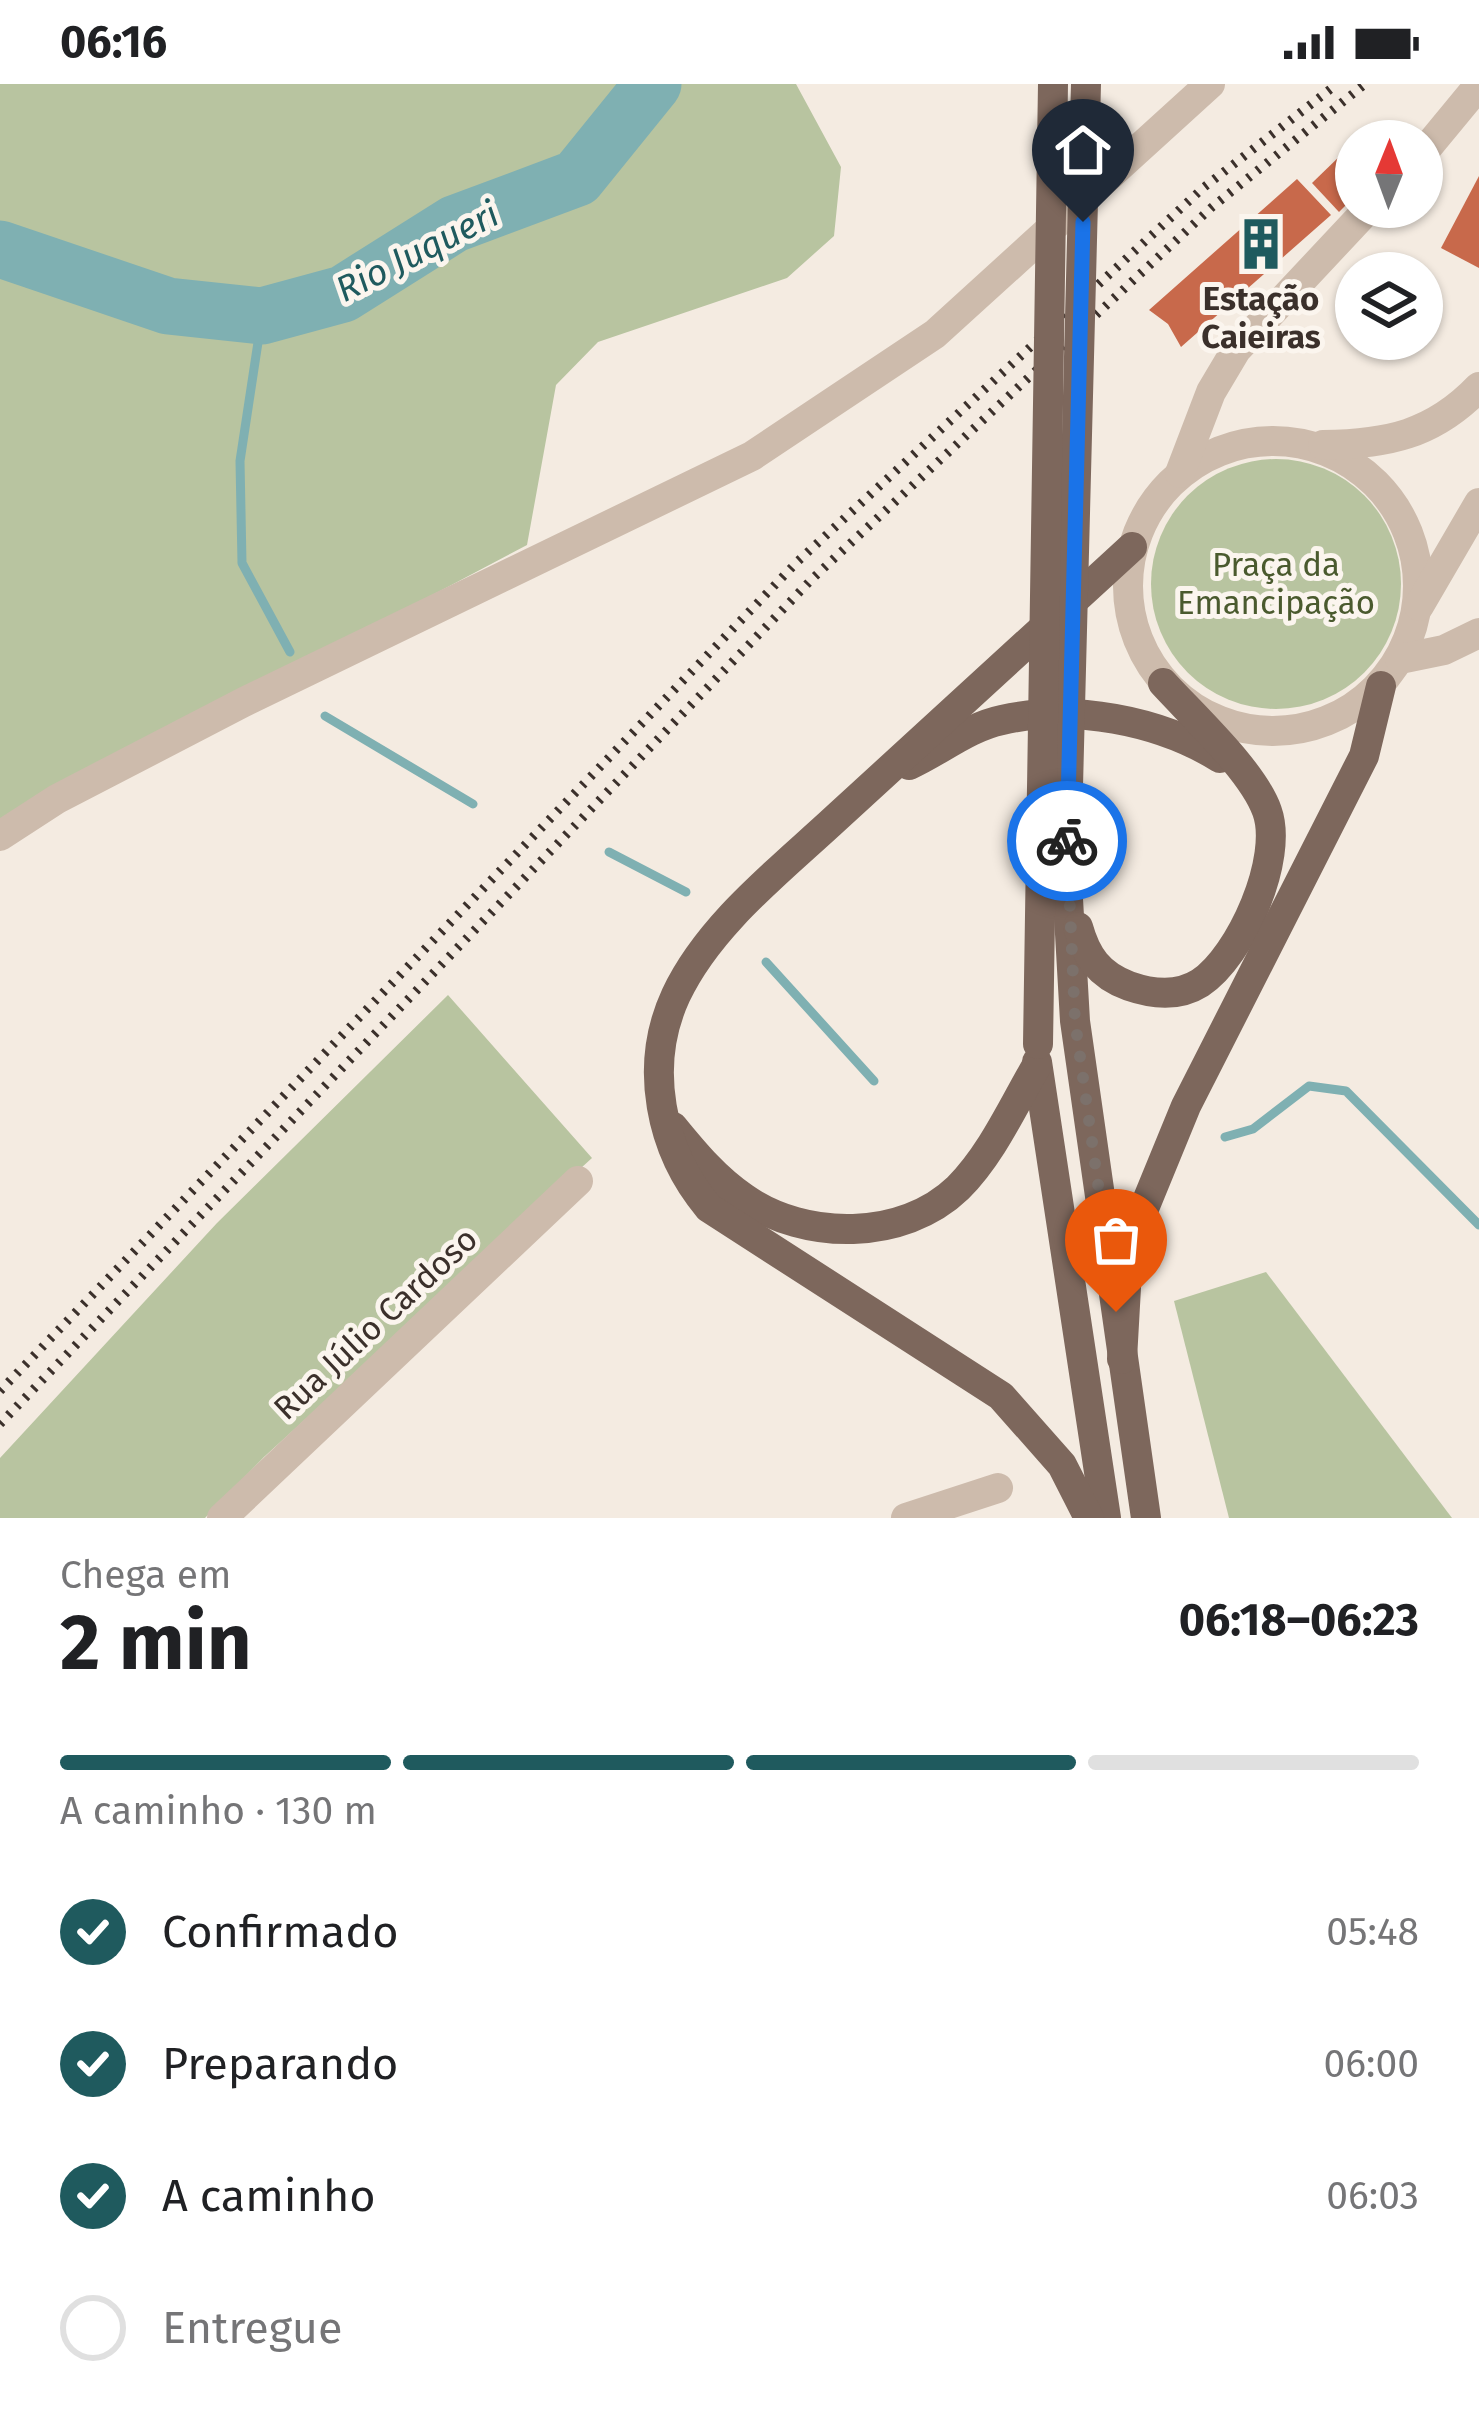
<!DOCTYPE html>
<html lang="pt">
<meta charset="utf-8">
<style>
:root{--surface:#fff;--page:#f6f6f6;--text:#202124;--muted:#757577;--line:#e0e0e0;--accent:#1f5a5e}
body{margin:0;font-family:"Fira Sans",sans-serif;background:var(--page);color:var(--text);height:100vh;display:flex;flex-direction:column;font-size:45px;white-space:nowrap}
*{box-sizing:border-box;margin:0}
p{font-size:39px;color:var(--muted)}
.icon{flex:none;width:66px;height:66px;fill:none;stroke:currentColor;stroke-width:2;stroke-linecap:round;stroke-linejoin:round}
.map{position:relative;height:1434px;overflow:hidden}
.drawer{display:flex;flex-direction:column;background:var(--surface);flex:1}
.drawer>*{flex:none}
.needle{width:78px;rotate:1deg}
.buttons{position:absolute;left:1335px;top:36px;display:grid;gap:24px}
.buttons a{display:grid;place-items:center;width:108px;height:108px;border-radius:50%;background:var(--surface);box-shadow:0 3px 9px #0004;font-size:60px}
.pin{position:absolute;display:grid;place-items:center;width:102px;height:102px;color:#fff;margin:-123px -51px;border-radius:50% 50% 50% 0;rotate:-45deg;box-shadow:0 0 12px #0007}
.pin .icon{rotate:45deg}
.courier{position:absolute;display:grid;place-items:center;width:120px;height:120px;margin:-60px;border:9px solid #1a73e8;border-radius:50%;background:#fff;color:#222;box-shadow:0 3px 15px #0007}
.headline em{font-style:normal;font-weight:700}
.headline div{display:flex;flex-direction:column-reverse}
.headline{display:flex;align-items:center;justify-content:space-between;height:204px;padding:0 60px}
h1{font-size:78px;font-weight:700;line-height:90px}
.bar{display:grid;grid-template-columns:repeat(4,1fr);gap:18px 12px;align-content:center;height:144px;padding:0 60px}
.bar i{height:15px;border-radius:9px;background:var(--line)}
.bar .on{background:var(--accent)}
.bar p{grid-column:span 4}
ol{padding:0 60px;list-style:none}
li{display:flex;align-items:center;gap:36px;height:132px}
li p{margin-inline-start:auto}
li .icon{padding:12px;border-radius:50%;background:var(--accent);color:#fff;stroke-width:4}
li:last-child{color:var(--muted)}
li i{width:66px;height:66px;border:6px solid var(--line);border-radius:50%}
.status{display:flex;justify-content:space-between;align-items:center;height:84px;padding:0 60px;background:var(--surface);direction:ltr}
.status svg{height:33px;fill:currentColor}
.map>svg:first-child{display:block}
</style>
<div class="status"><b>06:16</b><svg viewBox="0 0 49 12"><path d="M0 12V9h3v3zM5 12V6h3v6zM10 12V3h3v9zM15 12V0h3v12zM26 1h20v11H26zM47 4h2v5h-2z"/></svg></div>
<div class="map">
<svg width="1479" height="1434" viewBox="0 0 1479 1434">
<rect width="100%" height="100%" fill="#f4ebe1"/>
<g fill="#b8c4a0">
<polygon points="0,0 796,0 841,83 834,152 787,194 598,258 556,301 527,461 0,740"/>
<circle cx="1276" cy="500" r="125"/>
<polygon points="448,911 592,1074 264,1373 205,1434 0,1434 0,1374 217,1139"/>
<polygon points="1266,1188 1452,1434 1229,1434 1174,1217"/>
</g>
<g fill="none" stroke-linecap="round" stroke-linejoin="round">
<g stroke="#7fb0b2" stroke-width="9">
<polyline points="262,232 240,377 242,479 290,568"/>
<polyline points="325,632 473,720"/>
<polyline points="609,768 686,808"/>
<polyline points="766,878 874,997"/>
<polyline points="1225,1053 1253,1045 1309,1002 1346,1007 1479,1141"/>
</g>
<polyline stroke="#7fb0b2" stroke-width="57" points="0,165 168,222 262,232 343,210 454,140 577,94 653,0"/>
</g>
<g fill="#c8694b">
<polygon points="1343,69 1356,82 1356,111 1339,128 1312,99"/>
<polygon points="1479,92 1479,184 1441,164"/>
<polygon points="1297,95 1331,131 1181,263 1168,240 1149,226"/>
</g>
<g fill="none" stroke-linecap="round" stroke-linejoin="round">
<g stroke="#cdbbac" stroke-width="30">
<polyline points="1422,70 1479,1"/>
<circle cx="1273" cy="502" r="145"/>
<path d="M1323 361C1387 360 1433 351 1479 303"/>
<polyline points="1180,389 1211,308 1236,266 1370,123"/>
<polyline points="1419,522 1479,419"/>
<polyline points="1400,575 1444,566 1479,549"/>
<polyline points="0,752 57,715 244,618 752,372 935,250 1210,0"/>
<polyline points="222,1434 578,1097"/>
<polyline points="906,1434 998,1404"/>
</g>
<g stroke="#7d675c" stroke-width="30">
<path d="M909 681C940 667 968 643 1002 636 1072 620 1159 636 1220 674"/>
<polyline points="1066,780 1075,937 1146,1434"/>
<path d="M1078 843C1086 872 1099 891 1129 902 1152 910 1178 913 1200 899 1241 872 1284 774 1267 727 1253 687 1193 632 1163 599"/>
<polyline points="1037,978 1106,1434"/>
<path d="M673 1043C695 1070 716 1095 744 1114 805 1157 903 1157 958 1104 992 1070 1013 1022 1037 981"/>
<polyline points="1122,1275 1127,1186 1138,1139 1186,1022 1364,672 1381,602"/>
<path d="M1089 1434 1062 1381 1001 1312 709 1124C660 1066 643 982 676 911 709 841 779 787 835 735 933 644 1033 554 1132 463"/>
</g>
<g stroke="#3b302b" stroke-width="9" stroke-dasharray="3 9" stroke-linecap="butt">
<polyline points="0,1307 797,478 1203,104 1337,0"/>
<polyline points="0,1340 812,495 1211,124 1365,0"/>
</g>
<g stroke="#7d675c" stroke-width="30">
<polyline points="1066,780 1086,0"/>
<polyline points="1038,960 1053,0"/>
</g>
</g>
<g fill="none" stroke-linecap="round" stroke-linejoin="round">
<polyline stroke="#7c716b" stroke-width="12" stroke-dasharray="0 21.6" points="1067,757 1075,937 1116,1228"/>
<polyline stroke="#1a73e8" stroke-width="15" points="1067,757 1083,138"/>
</g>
<defs>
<g id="building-bare" transform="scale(4.14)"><path d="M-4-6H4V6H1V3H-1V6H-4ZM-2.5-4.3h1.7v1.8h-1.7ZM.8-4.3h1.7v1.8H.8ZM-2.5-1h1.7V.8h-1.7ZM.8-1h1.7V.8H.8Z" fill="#1f5a5e" stroke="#fbf5ee" stroke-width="2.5" paint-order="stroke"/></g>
</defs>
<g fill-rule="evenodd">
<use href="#building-bare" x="1261" y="160"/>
</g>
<g text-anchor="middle" stroke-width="10" stroke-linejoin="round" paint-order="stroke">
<g font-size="33" font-weight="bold" fill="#3b302b" stroke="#fbf5ee">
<text x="1261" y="226">Estação<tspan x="1261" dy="38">Caieiras</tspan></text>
</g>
<g font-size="33" fill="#4a5a2e" stroke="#fbf5ee">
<text x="1276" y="492">Praça da<tspan x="1276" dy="38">Emancipação</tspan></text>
</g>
<g font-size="33" fill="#3b302b" stroke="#fbf5ee">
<text transform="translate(375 1239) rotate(-43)" y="12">Rua Júlio Cardoso</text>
</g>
<g font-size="36" font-style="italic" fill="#1f5a5e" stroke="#fbf5ee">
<text transform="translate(417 167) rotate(-27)" y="13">Rio Juqueri</text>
</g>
</g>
</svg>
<div class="buttons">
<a><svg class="needle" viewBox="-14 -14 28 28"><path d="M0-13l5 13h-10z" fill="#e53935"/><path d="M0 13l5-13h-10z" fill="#757577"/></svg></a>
<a><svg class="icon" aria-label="layers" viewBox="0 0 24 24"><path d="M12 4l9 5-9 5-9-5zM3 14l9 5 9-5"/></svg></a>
</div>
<div class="pin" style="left:1116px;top:1228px;background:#ea580c"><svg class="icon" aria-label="bag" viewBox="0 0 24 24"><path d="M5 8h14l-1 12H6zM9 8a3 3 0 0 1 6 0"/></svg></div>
<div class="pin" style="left:1083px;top:138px;background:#1f2937"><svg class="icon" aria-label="home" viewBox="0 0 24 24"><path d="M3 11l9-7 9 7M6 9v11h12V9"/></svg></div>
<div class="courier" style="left:1067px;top:757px"><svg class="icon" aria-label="bike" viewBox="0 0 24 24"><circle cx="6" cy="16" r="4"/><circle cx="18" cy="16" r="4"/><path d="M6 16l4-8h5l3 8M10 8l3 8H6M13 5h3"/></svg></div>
</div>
<section class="drawer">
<div class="headline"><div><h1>2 min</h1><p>Chega em</p></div><em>06:18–06:23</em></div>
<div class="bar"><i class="on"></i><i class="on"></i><i class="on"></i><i></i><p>A caminho · 130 m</p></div>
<ol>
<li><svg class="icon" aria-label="check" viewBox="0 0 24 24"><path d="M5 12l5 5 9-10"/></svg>Confirmado<p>05:48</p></li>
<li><svg class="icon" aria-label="check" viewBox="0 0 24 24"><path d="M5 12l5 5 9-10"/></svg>Preparando<p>06:00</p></li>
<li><svg class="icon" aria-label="check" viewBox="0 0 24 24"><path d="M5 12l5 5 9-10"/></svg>A caminho<p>06:03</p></li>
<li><i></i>Entregue</li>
</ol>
</section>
